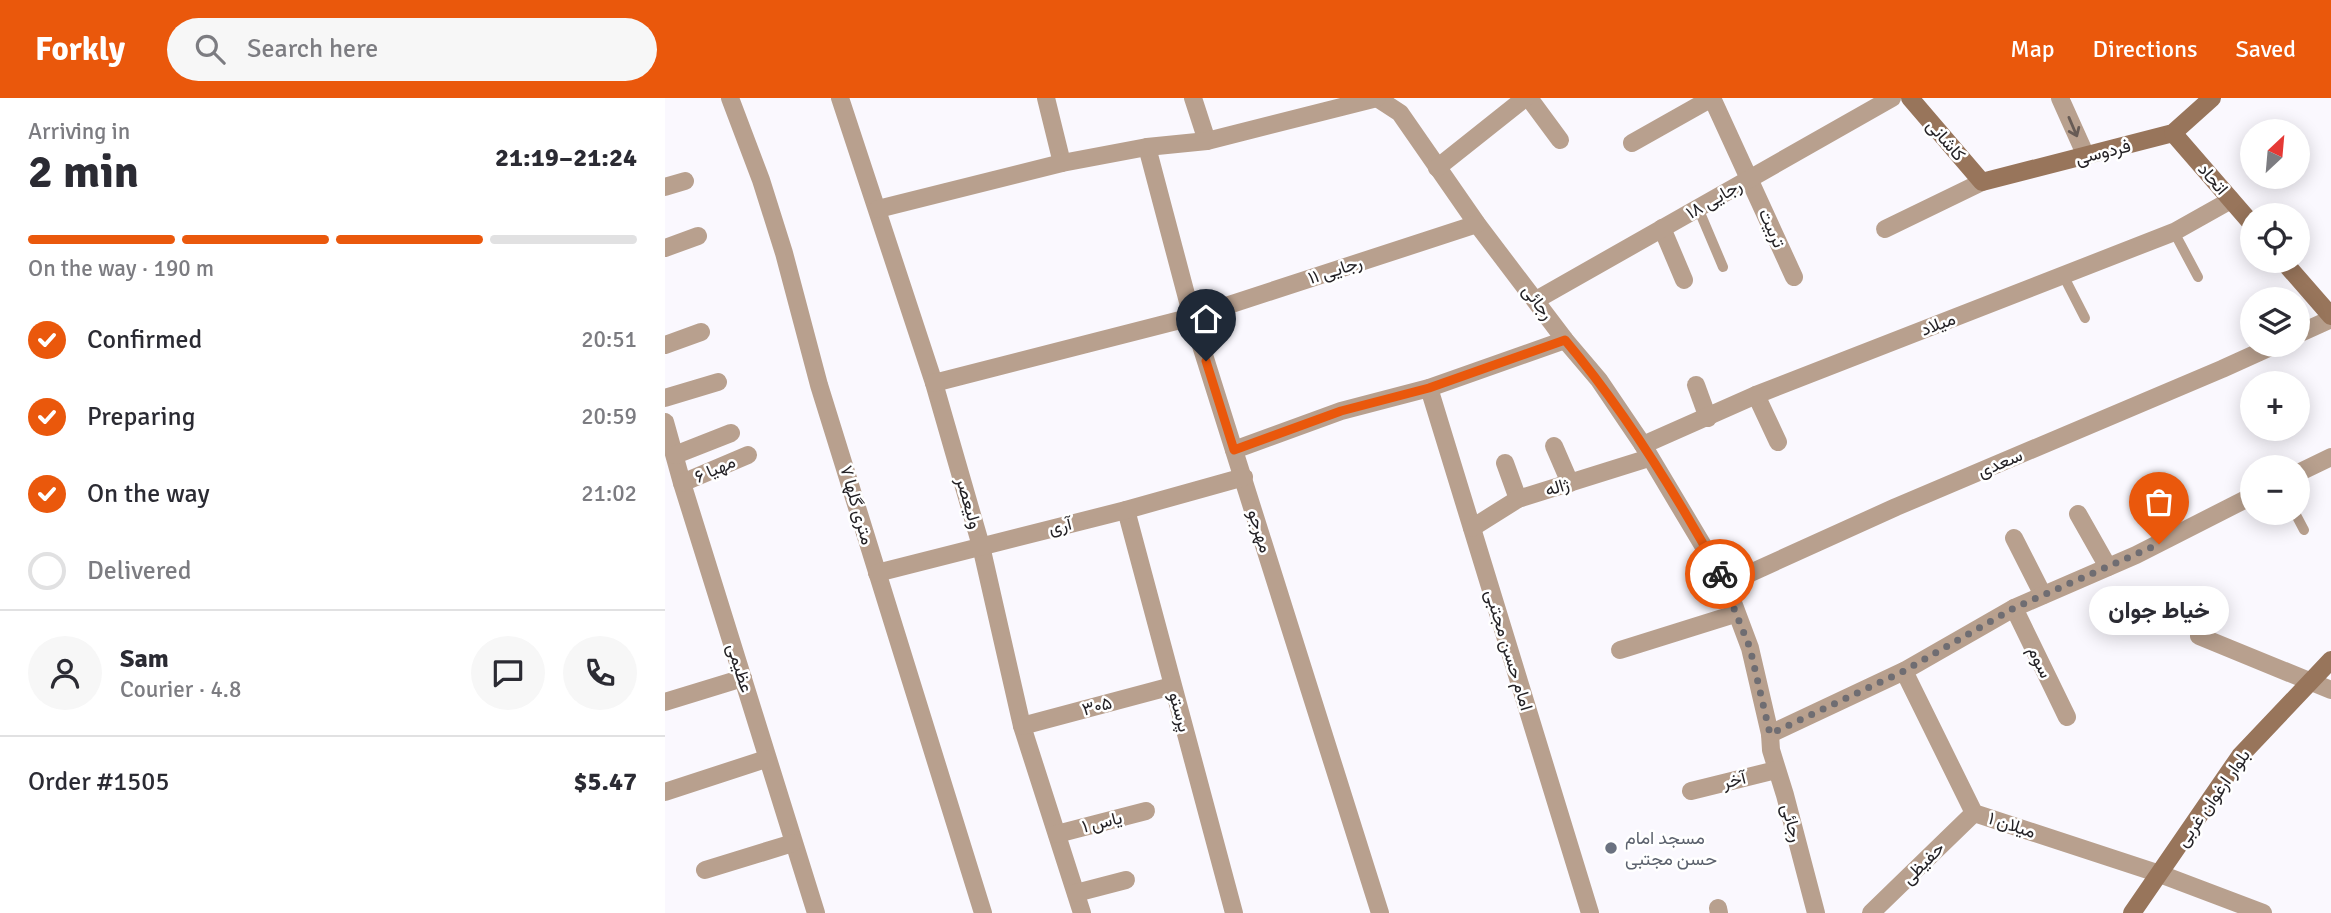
<!DOCTYPE html>
<meta charset="utf-8">
<style>
:root{--surface:#fff;--page:#f7f7f7;--text:#2b2b33;--muted:#7c7c81;--line:#e1e1e2;--accent:#ea580c}
body{margin:0;font-family:Signika,Vazirmatn,sans-serif;background:var(--page);color:var(--text);height:100vh;display:flex;flex-direction:column;font-size:26px;white-space:nowrap}
*{box-sizing:border-box;margin:0}
p{font-size:23px;color:var(--muted)}
.icon{flex:none;width:38px;height:38px;fill:none;stroke:currentColor;stroke-width:2;stroke-linecap:round;stroke-linejoin:round}
.map{position:relative;flex:1;overflow:hidden}
.details{display:flex;flex-direction:column;background:var(--surface);width:665px}
.details>*{flex:none}
.needle{width:46px;rotate:26deg}
.controls{position:absolute;left:1575px;top:21px;display:grid;gap:14px}
.controls a{display:grid;place-items:center;width:70px;height:70px;border-radius:50%;background:var(--surface);box-shadow:0 4px 18px #0003;font-size:35px}
.pin{position:absolute;display:grid;place-items:center;width:60px;height:60px;color:#fff;margin:-72px -30px;border-radius:50% 50% 50% 0;rotate:-45deg;box-shadow:0 0 7px #0007}
.pin .icon{rotate:45deg}
.courier{position:absolute;display:grid;place-items:center;width:70px;height:70px;margin:-35px;border:5px solid #ea580c;border-radius:50%;background:#fff;color:#222;box-shadow:0 2px 9px #0007}
.bubble{position:absolute;height:49px;border-radius:24px;background:var(--surface);box-shadow:0 4px 18px #0003;font-size:23px;font-weight:800;line-height:49px;text-align:center}
.head em{font-style:normal;font-weight:800}
.head div{display:flex;flex-direction:column-reverse}
.head{display:flex;align-items:center;justify-content:space-between;height:119px;padding:0 28px}
h1{font-size:46px;font-weight:800;line-height:52px}
.bar{display:grid;grid-template-columns:repeat(4,1fr);gap:10px 7px;align-content:center;height:84px;padding:0 28px}
.bar i{height:9px;border-radius:5px;background:var(--line)}
.bar .selected{background:var(--accent)}
.bar p{grid-column:span 4}
.line{display:flex;align-items:center;gap:18px;padding:0 28px;border-top:2px solid var(--line)}
.line div{flex:1}
.round{display:grid;place-items:center;flex:none;width:74px;height:74px;border-radius:37px;background:var(--page)}
ol{padding:0 28px;list-style:none}
li{display:flex;align-items:center;gap:21px;height:77px}
li p{margin-inline-start:auto}
li .icon{padding:7px;border-radius:50%;background:var(--accent);color:#fff;stroke-width:4}
li:last-child{color:var(--muted)}
li i{width:38px;height:38px;border:4px solid var(--line);border-radius:50%}
header{display:flex;align-items:center;gap:42px;box-sizing:border-box;height:98px;padding:0 35px;background:var(--accent);color:#fff}
header strong{font-size:33px}
nav{display:flex;gap:38px;margin-inline-start:auto;font-size:24px}
.search{width:490px;height:63px;background:var(--page);display:flex;align-items:center;gap:18px;box-sizing:border-box;padding:0 24px;border-radius:38px;color:var(--muted);font-size:26px}
main{display:flex;flex:1;min-height:0}
.map>svg:first-child{display:block}
</style>
<header>
<strong>Forkly</strong>
<div class="search"><svg class="icon" aria-label="search" viewBox="0 0 24 24"><circle cx="10" cy="10" r="6"/><path d="M15 15l6 6"/></svg>Search here</div>
<nav><a>Map</a><a>Directions</a><a>Saved</a></nav>
</header>
<main>
<section class="details">
<div class="head"><div><h1>2 min</h1><p>Arriving in</p></div><em>21:19–21:24</em></div>
<div class="bar"><i class="selected"></i><i class="selected"></i><i class="selected"></i><i></i><p>On the way · 190 m</p></div>
<ol>
<li><svg class="icon" aria-label="check" viewBox="0 0 24 24"><path d="M5 12l5 5 9-10"/></svg>Confirmed<p>20:51</p></li>
<li><svg class="icon" aria-label="check" viewBox="0 0 24 24"><path d="M5 12l5 5 9-10"/></svg>Preparing<p>20:59</p></li>
<li><svg class="icon" aria-label="check" viewBox="0 0 24 24"><path d="M5 12l5 5 9-10"/></svg>On the way<p>21:02</p></li>
<li><i></i>Delivered</li>
</ol>
<div class="line" style="height:126px"><a class="round"><svg class="icon" aria-label="person" viewBox="0 0 24 24"><circle cx="12" cy="8" r="4"/><path d="M4 21q1-7 8-7t8 7"/></svg></a><div><b>Sam</b><p>Courier · 4.8</p></div><a class="round"><svg class="icon" aria-label="chat" viewBox="0 0 24 24"><path d="M4 5h16v11H9l-5 4z"/></svg></a><a class="round"><svg class="icon" aria-label="phone" viewBox="0 0 24 24"><path d="M5 4h4l2 5-3 2q2 4 5 5l2-3 5 2v4C11 20 4 13 5 4z"/></svg></a></div>
<div class="line" style="height:91px"><div>Order #1505</div><b>$5.47</b></div>
</section>
<div class="map">
<svg width="1666" height="815" viewBox="0 0 1666 815">
<rect width="100%" height="100%" fill="#faf8fe"/>
<g fill="none" stroke-linecap="round" stroke-linejoin="round">
<g stroke="#b8a08e" stroke-width="10">
<polyline points="1033,110 1058,169"/>
<polyline points="1509,134 1533,179"/>
<polyline points="1398,177 1420,220"/>
<polyline points="1630,415 1639,432"/>
</g>
<g stroke="#b8a08e" stroke-width="18">
<polyline points="65,0 96,82 119,155 154,287 318,815"/>
<polyline points="175,0 269,285 316,448 357,628 417,815"/>
<polyline points="381,0 397,65"/>
<polyline points="528,0 542,43"/>
<polyline points="712,0 735,15 812,126 900,242 934,282 978,347 1061,486 1085,550 1105,636 1106,652 1120,697 1151,815"/>
<polyline points="864,0 895,42"/>
<polyline points="1395,0 1421,58"/>
<polyline points="967,45 1047,0 1129,179"/>
<polyline points="482,49 527,219 715,815"/>
<polyline points="772,70 860,0"/>
<polyline points="0,89 20,83"/>
<polyline points="213,111 397,65 482,49 542,43 712,0"/>
<polyline points="997,130 1019,182"/>
<polyline points="1220,131 1317,84"/>
<polyline points="0,150 33,138"/>
<polyline points="871,202 1227,0"/>
<polyline points="1633,236 1666,221"/>
<polyline points="0,247 36,234"/>
<polyline points="269,285 527,219 812,126"/>
<polyline points="1031,287 1043,320"/>
<polyline points="764,290 925,815"/>
<polyline points="1091,297 1113,344"/>
<polyline points="0,300 53,284"/>
<polyline points="0,324 17,385 151,815"/>
<polyline points="978,347 1091,297 1509,134 1566,102"/>
<polyline points="889,348 905,385"/>
<polyline points="569,352 676,313 764,290 900,242"/>
<polyline points="10,357 66,335"/>
<polyline points="840,365 853,401"/>
<polyline points="1633,375 1666,359"/>
<polyline points="17,385 83,357"/>
<polyline points="461,412 569,815"/>
<polyline points="1413,416 1443,469"/>
<polyline points="807,430 853,401 984,360"/>
<polyline points="1349,440 1378,497"/>
<polyline points="212,475 461,412 579,379"/>
<polyline points="1061,486 1231,409 1557,271 1610,247"/>
<polyline points="1349,510 1402,619"/>
<polyline points="1534,538 1666,592"/>
<polyline points="955,552 1070,516"/>
<polyline points="1239,573 1309,715 1495,776 1598,815"/>
<polyline points="0,604 78,580"/>
<polyline points="357,628 507,588"/>
<polyline points="1105,636 1239,573 1349,510 1471,457 1587,398"/>
<polyline points="1026,693 1111,672"/>
<polyline points="0,694 101,661"/>
<polyline points="392,736 481,713"/>
<polyline points="40,772 128,745"/>
<polyline points="411,795 461,782"/>
<polyline points="1053,810 1054,815"/>
<polyline points="1206,815 1309,715"/>
</g>
<g stroke="#98755b" stroke-width="18">
<polyline points="1245,0 1317,84 1508,35 1547,0"/>
<polyline points="1508,35 1587,126"/>
<polyline points="1618,163 1666,218"/>
<polyline points="1467,815 1575,658 1666,562"/>
</g>
</g>
<defs><path id="oneway-shaft" d="M-6 0H5M1.5-3L5.5 0L1.5 3" fill="none" stroke-width="1.6" stroke-linecap="round" stroke-linejoin="round" transform="scale(1.75)"/></defs>
<use stroke="#675b55" href="#oneway-shaft" transform="translate(1408 29) rotate(67)"/>
<g fill="none" stroke-linecap="round" stroke-linejoin="round">
<polyline stroke="#6f6d72" stroke-width="7" stroke-dasharray="0 12.6" points="1055,476 1085,550 1105,636 1239,573 1349,510 1494,446"/>
<path stroke="#ea580c" stroke-width="9" d="M541 263 569 352 676 313 764 290 900 242C960 313 1010 394 1055 476"/>
</g>
<circle fill="#6b7280" stroke="#fff" stroke-width="2.5" cx="946" cy="750" r="7"/>
<g text-anchor="middle" stroke-width="5" stroke-linejoin="round" paint-order="stroke">
<g font-size="18" fill="#242226" stroke="#fff">
<text transform="translate(1281 42) rotate(49)" y="6">کاشانی</text>
<text transform="translate(1438 54) rotate(-14)" y="6">فردوسی</text>
<text transform="translate(1548 81) rotate(49)" y="6">اتحاد</text>
<text transform="translate(1049 101) rotate(-30)" y="6">رجایی ۱۸</text>
<text transform="translate(1107 130) rotate(66)" y="6">تربیت</text>
<text transform="translate(670 172) rotate(-18)" y="6">رجایی ۱۱</text>
<text transform="translate(873 204) rotate(53)" y="6">رجائی</text>
<text transform="translate(1273 226) rotate(-21)" y="6">میلاد</text>
<text transform="translate(1335 365) rotate(-23)" y="6">سعدی</text>
<text transform="translate(50 371) rotate(-24)" y="6">مهیا ۶</text>
<text transform="translate(892 389) rotate(-17)" y="6">ژاله</text>
<text transform="translate(304 405) rotate(74)" y="6">ولیعصر</text>
<text transform="translate(192 407) rotate(74)" y="6">۷ متری گلها</text>
<text transform="translate(395 428) rotate(-14)" y="6">آری</text>
<text transform="translate(595 433) rotate(73)" y="6">مهرجو</text>
<text transform="translate(844 552) rotate(73)" y="6">امام حسن مجتبی</text>
<text transform="translate(1375 564) rotate(64)" y="6">سوم</text>
<text transform="translate(75 570) rotate(73)" y="6">عظیمی</text>
<text transform="translate(432 608) rotate(-15)" y="6">۳۰۵</text>
<text transform="translate(515 614) rotate(75)" y="6">پرستو</text>
<text transform="translate(1069 682) rotate(-14)" y="6">آخر</text>
<text transform="translate(1548 700) rotate(-55)" y="6">بلوار ارغوان غربی</text>
<text transform="translate(437 724) rotate(-14)" y="6">یاس ۱</text>
<text transform="translate(1127 725) rotate(75)" y="6">رجائی</text>
<text transform="translate(1347 727) rotate(18)" y="6">میلان ۱</text>
<text transform="translate(1258 765) rotate(-45)" y="6">حفیظی</text>
</g>
<g font-size="18" fill="#5b616d" stroke="#fff" text-anchor="start">
<text x="960" y="746">مسجد امام<tspan x="960" dy="21">حسن مجتبی</tspan></text>
</g>
</g>
</svg>
<div class="controls">
<a><svg class="needle" viewBox="-14 -14 28 28"><path d="M0-13l5 13h-10z" fill="#e53935"/><path d="M0 13l5-13h-10z" fill="#7c7c81"/></svg></a>
<a><svg class="icon" aria-label="locate" viewBox="0 0 24 24"><circle cx="12" cy="12" r="6"/><path d="M12 2v4M12 18v4M2 12h4M18 12h4"/></svg></a>
<a><svg class="icon" aria-label="layers" viewBox="0 0 24 24"><path d="M12 4l9 5-9 5-9-5zM3 14l9 5 9-5"/></svg></a>
<a>+</a>
<a>−</a>
</div>
<div class="pin" style="left:1494px;top:446px;background:#ea580c"><svg class="icon" aria-label="bag" viewBox="0 0 24 24"><path d="M5 8h14l-1 12H6zM9 8a3 3 0 0 1 6 0"/></svg></div>
<div class="pin" style="left:541px;top:263px;background:#1f2937"><svg class="icon" aria-label="home" viewBox="0 0 24 24"><path d="M3 11l9-7 9 7M6 9v11h12V9"/></svg></div>
<div class="courier" style="left:1055px;top:476px"><svg class="icon" aria-label="bike" viewBox="0 0 24 24"><circle cx="6" cy="16" r="4"/><circle cx="18" cy="16" r="4"/><path d="M6 16l4-8h5l3 8M10 8l3 8H6M13 5h3"/></svg></div>
<div class="bubble" style="left:1424px;top:488px;width:140px">خیاط جوان</div>
</div>
</main>
